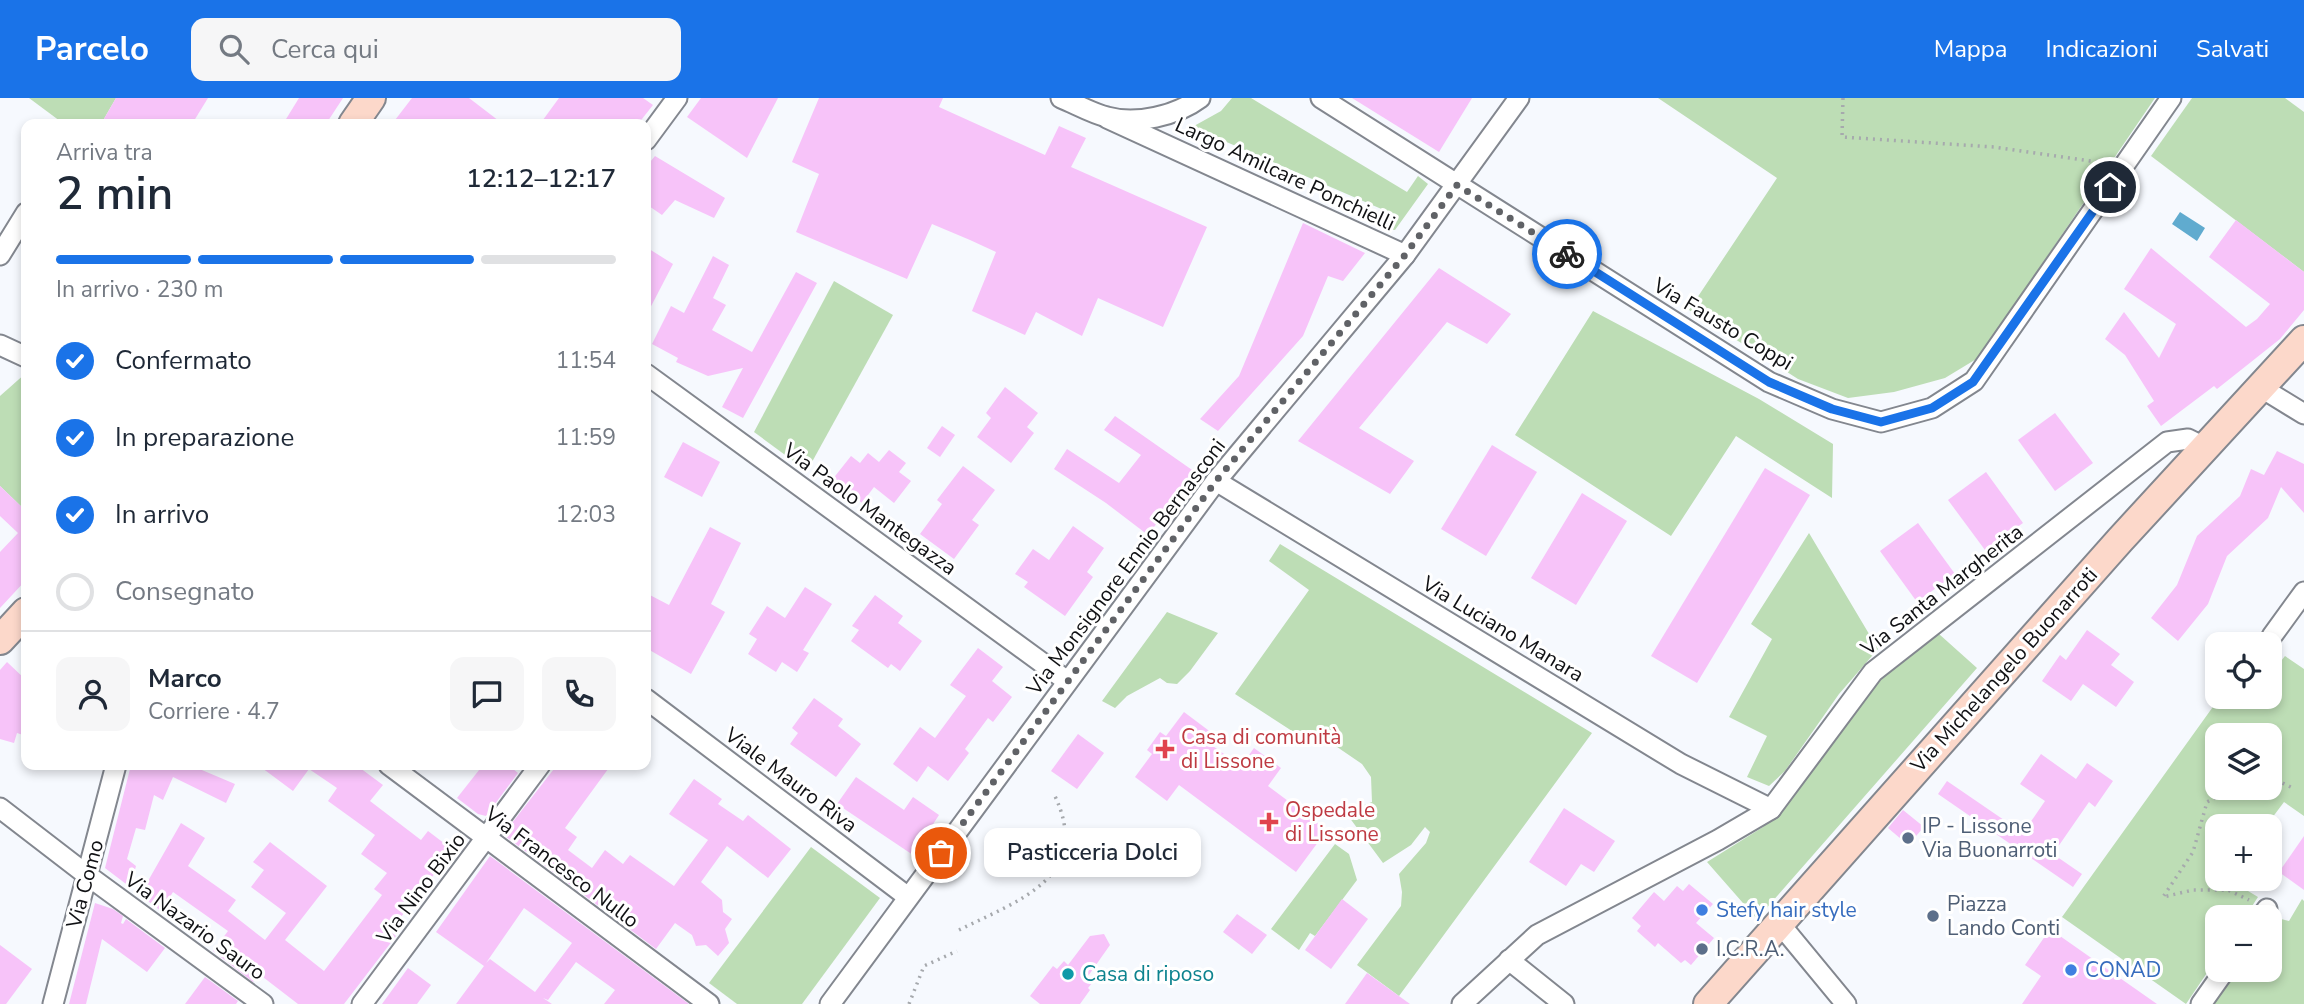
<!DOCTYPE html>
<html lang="it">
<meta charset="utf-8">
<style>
:root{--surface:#fff;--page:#f6f6f7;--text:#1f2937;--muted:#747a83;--line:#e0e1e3;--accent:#1a73e8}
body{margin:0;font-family:"Nunito Sans",sans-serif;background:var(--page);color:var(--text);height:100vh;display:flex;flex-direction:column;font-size:26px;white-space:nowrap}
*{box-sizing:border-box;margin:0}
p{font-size:23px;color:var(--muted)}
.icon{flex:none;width:38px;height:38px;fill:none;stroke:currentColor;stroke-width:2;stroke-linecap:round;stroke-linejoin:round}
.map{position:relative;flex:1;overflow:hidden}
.side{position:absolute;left:21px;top:21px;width:630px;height:651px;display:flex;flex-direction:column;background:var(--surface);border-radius:14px;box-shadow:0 4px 10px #0003}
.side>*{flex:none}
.tools{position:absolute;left:2205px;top:534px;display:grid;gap:14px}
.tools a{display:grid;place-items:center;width:77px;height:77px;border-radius:14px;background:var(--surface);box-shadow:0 4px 10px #0003;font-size:35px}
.pin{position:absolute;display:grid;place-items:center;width:60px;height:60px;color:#fff;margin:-30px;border:4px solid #fff;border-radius:50%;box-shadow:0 2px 7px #0007}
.courier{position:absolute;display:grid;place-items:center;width:70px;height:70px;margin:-35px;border:5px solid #1a73e8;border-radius:50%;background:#fff;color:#222;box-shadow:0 2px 9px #0007}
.bubble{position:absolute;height:49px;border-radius:14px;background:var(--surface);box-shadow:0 4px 10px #0003;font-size:23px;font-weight:600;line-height:49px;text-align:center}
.head em{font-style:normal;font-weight:600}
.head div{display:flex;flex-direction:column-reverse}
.head{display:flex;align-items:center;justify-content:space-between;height:119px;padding:0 35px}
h1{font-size:46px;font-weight:600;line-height:52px}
.bar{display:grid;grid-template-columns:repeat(4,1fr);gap:10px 7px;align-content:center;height:84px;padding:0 35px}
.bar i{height:9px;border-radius:5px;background:var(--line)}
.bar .on{background:var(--accent)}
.bar p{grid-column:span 4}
.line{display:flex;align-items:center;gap:18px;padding:0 35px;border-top:2px solid var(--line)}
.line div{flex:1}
.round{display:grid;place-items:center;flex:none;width:74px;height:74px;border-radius:14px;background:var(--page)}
ol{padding:0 35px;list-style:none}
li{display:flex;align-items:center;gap:21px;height:77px}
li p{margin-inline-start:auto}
li .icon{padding:7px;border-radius:50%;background:var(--accent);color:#fff;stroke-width:4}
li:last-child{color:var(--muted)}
li i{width:38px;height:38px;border:4px solid var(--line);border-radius:50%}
header{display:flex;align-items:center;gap:42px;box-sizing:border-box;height:98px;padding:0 35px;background:var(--accent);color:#fff}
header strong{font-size:33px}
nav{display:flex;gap:38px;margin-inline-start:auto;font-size:24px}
.search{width:490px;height:63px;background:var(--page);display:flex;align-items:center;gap:18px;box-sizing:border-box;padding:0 24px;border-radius:14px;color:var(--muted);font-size:26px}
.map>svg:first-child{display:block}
</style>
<header>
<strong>Parcelo</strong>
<div class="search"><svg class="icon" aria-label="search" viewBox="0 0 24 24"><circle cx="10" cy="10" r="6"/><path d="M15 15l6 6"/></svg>Cerca qui</div>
<nav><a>Mappa</a><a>Indicazioni</a><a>Salvati</a></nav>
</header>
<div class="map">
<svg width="2304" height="906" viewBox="0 0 2304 906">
<rect width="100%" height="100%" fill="#f6f9fe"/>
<g fill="#bdddb5" fill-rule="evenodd">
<polygon points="29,0 116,0 101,26 64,26"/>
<polygon points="1232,0 1251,0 1407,94 1418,78 1428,86 1395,132 1387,131 1393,116 1215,39 1210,48 1193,40 1194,28 1221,13"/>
<polygon points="1658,0 2155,0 1978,260 1945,280 1894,294 1848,300 1798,281 1689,212 1777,80"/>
<polygon points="2192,0 2285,0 2304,14 2304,174 2151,58"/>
<polygon points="834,183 893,217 807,373 754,334"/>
<polygon points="1593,213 1759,301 1833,346 1832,400 1736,338 1671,438 1515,337"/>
<polygon points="26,275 26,413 0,388 0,298"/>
<polygon points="1809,435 1878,551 1839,596 1785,673 1769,688 1747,679 1767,638 1729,619 1772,541 1751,526"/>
<polygon points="1280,446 1592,635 1399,898 1357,867 1401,808 1402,794 1399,776 1426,745 1430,734 1425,729 1411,747 1383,765 1349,719 1351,712 1372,704 1371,679 1362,666 1321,638 1309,644 1235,596 1309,492 1269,463"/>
<polygon points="1167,514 1218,535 1190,573 1177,586 1167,585 1160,580 1127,598 1115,610 1102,603"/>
<polygon points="1939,536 1977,570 1757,821 1707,764 1763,729 1787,703 1870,590"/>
<path d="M2285 558 2304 571V718L2284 704 2266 728H2217V780L2228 781 2258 799 2245 819H2217V860L2186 906 2062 819 2220 599 2270 598V572L2273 573ZM2217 637H2270V690H2217Z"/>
<polygon points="1335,746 1349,756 1357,782 1315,838 1310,835 1299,852 1271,831"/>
<polygon points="811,749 880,800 802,906 737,906 709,885"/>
<polygon points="2302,801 2304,803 2304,906 2213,906 2237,872 2270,872 2270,823 2273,819 2289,823"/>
</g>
<polygon fill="#60abcf" points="2180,114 2205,130 2197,143 2172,126"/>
<g fill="#f7c3f9" fill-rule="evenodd">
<polygon points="116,0 208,0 192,26 101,26"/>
<polygon points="299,0 343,0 326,26 283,26"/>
<polygon points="412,0 469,0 503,26 392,26"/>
<polygon points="559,0 643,0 653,7 638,26 540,26"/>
<polygon points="701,0 778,0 747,60 687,19"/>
<polygon points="819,0 943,0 939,9 1045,57 1059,28 1086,40 1071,69 1207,129 1163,229 1098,200 1082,238 1036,214 1025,237 972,213 996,154 970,142 932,126 907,181 796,134 819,76 792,64"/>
<polygon points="1352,0 1472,0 1439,54"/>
<polygon points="655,58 725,100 714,120 675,102 662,117 646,106 646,69"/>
<polygon points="2236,122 2304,174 2304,212 2280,241 2217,291 2214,288 2161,328 2147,308 2154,303 2125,257 2105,241 2124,214 2159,260 2176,226 2124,191 2151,150 2246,229 2257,221 2270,206 2209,159"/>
<polygon points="1303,125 1365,155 1343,183 1328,178 1303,238 1218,333 1200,321 1239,278"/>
<polygon points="646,149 673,166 646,218"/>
<polygon points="713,158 729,167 713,200 726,207 712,232 752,254 796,174 817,185 743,320 722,309 743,270 708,278 676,264 678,260 652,246 671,208 684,215"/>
<polygon points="1439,170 1511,216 1487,246 1447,224 1359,330 1414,363 1390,396 1298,343"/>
<polygon points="1005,289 1038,315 1027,329 1034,335 1011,365 977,339 991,320 986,315"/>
<polygon points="2055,315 2093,365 2055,393 2018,342"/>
<polygon points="1115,318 1195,374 1148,437 1106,405 1054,371 1067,351 1119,385 1141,357 1104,332"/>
<polygon points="942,328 955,337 940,359 927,350"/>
<polygon points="683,344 720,364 702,399 664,379"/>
<polygon points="1492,347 1537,374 1486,458 1441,431"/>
<polygon points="889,352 906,365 899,374 911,383 894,405 874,389 862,405 832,382 851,358 860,365 868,355 879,364"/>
<polygon points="2277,353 2304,366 2304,415 2281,389 2268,420 2227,458 2208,506 2178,543 2151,520 2177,487 2197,438 2240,398 2251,371 2264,377"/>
<polygon points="963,368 995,392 972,422 979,427 954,461 920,436 942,406 937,402"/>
<polygon points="1765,370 1810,397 1697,585 1651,558"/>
<polygon points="1986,374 2023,425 1985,452 1948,402"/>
<polygon points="0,388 26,413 26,482 0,510 0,454 18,435 0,418"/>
<polygon points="1582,395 1627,423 1576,507 1531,480"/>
<polygon points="1918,425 1955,476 1917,504 1880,453"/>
<polygon points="1073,428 1104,450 1087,474 1093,479 1065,518 1024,489 1028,484 1015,476 1033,451 1049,462"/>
<polygon points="710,429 741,445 711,506 725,514 691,576 646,550 646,495 669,507"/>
<polygon points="805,489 832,506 803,552 809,555 797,574 782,564 776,574 748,556 757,541 749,536 767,508 785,520"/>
<polygon points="875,497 903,518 898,525 922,543 900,573 891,566 888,570 851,543 859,532 852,528"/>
<polygon points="2087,532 2120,556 2111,567 2134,584 2116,609 2083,586 2071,603 2042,583 2060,557 2066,562"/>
<polygon points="978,550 1003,569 992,583 1012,599 993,624 988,620 965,651 969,655 948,683 928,668 917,684 893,666 920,629 935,640 966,598 950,587"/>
<polygon points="7,564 26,582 26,638 17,635 14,645 0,641 0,572"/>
<polygon points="814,600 843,621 838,628 861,646 836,679 790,646 798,635 792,630"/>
<polygon points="1184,614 1216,638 1210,646 1241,668 1254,650 1281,670 1268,688 1327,732 1296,774 1179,687 1167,703 1135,679 1152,656 1147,652 1160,634 1166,638"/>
<polygon points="1078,636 1104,655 1077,691 1051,673"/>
<polygon points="2041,656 2076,681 2087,665 2113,683 2095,709 2089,704 2053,756 2082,776 2073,789 1938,696 1947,683 2023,735 2045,703 2020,686"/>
<polygon points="131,667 190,667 235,686 226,705 173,679 163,702 154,697 145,732 136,730 127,761 136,768 130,789 105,770"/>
<polygon points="258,667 356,667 383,687 370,703 421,742 428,733 453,752 390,833 396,838 344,906 298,906 259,876 253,884 213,853 228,833 173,794 161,813 140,797 181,725 205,740 188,768 236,802 228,813 265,842 286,815 251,789 264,772 253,764 270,744 327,788 285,842 324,873 382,797 374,791 387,775 361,756 375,737 328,703 337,690 309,671 293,693"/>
<polygon points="483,667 508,667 518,675 486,718 478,716 457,700"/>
<polygon points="557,667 611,667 565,730 577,739 568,752 592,770 605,752 623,766 630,757 674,788 708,742 669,716 694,681 722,701 718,706 743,723 748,717 791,751 768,780 727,748 701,784 722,802 723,814 732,821 725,831 729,845 718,858 706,847 696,848 692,837 675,825 656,851 505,738 514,725 512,725"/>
<polygon points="856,679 904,712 913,699 939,717 913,757 837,706"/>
<polygon points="1564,710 1615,743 1594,774 1581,766 1566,788 1529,764"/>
<polygon points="1903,712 1924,729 1908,747 1888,730"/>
<polygon points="2304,738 2304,792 2279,774"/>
<path d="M490 758 689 906H604L615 892 576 864 548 902 543 900 552 906H456L484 868 436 834ZM524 810 572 845 535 894 490 861 486 865Z"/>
<polygon points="1689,786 1713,806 1696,825 1714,840 1691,867 1685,862 1681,865 1658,845 1655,849 1637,833 1641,828 1632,820 1654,794 1664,803 1677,788 1683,793"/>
<polygon points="1342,801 1368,821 1331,871 1305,852"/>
<polygon points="95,805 113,811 123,818 121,825 123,826 126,821 165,850 147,874 102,841 86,906 69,906"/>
<polygon points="1237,816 1267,837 1252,856 1223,834"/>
<polygon points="2050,831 2157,906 2022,906 2041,878 2025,867"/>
<polygon points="1104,836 1110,847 1086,881 1092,885 1088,890 1090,892 1080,906 1040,906 1030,898 1053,868 1057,871 1064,863 1068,867 1090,838"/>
<polygon points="0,847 32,871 6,906 0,906"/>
<polygon points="408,870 431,887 417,906 382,906"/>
<polygon points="1367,875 1410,906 1345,906"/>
<polygon points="205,879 238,903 236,906 185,906"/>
</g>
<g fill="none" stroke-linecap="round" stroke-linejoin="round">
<g stroke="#83878f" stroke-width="23">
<g id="street">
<path d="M1061 0C1076 6 1091 15 1107 19 1136 27 1176 18 1200 0"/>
<polyline points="1321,0 1769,284 1832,311 1881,324 1932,310 1974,283 2171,0"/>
<polyline points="1107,20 1405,157"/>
<polyline points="646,42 677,0"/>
<polyline points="0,157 26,115"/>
<polyline points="0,247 26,259"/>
<polyline points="646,276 1067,583"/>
<polyline points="2260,289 2304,316"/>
<polyline points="1216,383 1681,666 1771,711"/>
<polyline points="2272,538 2304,494"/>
<polyline points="646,601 908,799"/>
<polyline points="389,667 709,906"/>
<polyline points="0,710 87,777 263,906"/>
<polyline points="2261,819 2267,811"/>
<polyline points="1780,826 1846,906"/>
<polyline points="1509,862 1564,906"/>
<polyline points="53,906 116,667"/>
<polyline points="362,906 540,667"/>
<polyline points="830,906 1216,383 1405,157 1519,0"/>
<polyline points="1462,906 1537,837 1718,742 1771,711 1873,574 2167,344 2188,341 2204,349"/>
<polyline points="2201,906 2225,872"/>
</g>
</g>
<g stroke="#83878f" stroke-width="32">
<g id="secondary">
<polyline points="353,26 371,0"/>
<polyline points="0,542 26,514"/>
<polyline points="1708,906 2120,442 2304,242"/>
</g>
</g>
<g stroke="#a6a9ad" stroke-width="3.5" stroke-dasharray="2 5" stroke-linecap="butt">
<polyline points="1843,0 1842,39 1994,49 2104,65"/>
<polyline points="2270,679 2295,691"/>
<polyline points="2234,690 2207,704 2193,754 2163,799 2193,792 2228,792 2249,802"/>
<path d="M959 832C1019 802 1094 779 1054 696"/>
<polyline points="909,906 924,868 957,853"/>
</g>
<use href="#street" stroke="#fff" stroke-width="19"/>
<use href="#secondary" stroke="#fcd8ca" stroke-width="28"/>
</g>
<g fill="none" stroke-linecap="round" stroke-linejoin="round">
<polyline stroke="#606266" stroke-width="7" stroke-dasharray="0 12.6" points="941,755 1216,383 1405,157 1457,87 1567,156"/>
<polyline stroke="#1a73e8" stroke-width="9" points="1567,156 1769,284 1832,311 1881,324 1932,310 1973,284 2110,89"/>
</g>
<g fill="#e0444e" stroke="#fff" stroke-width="2.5">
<path d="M1161.5 640.5h7v7h7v7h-7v7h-7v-7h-7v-7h7z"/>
<path d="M1265.5 713.5h7v7h7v7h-7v7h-7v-7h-7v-7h7z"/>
</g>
<g fill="#5c6f8a" stroke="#fff" stroke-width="2.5">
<circle cx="1908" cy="740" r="7"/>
<circle cx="1933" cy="818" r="7"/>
<circle cx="1702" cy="851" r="7"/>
</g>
<g fill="#3f7fe0" stroke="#fff" stroke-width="2.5">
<circle cx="1702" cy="812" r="7"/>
<circle cx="2071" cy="872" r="7"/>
</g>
<circle fill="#0f9aa8" stroke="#fff" stroke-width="2.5" cx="1068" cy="876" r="7"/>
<g text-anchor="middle" stroke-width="6" stroke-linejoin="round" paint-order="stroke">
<g font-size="21" fill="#101114" stroke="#fff">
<text transform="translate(1285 76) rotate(25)" y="7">Largo Amilcare Ponchielli</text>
<text transform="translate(1723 226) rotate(31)" y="7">Via Fausto Coppi</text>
<text transform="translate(870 411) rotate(36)" y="7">Via Paolo Mantegazza</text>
<text transform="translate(1126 469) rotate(-53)" y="7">Via Monsignore Ennio Bernasconi</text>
<text transform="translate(1942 492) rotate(-38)" y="7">Via Santa Margherita</text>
<text transform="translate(1503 531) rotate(31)" y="7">Via Luciano Manara</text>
<text transform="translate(2004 572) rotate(-48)" y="7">Via Michelangelo Buonarroti</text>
<text transform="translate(791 682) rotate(37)" y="7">Viale Mauro Riva</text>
<text transform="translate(562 769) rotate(37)" y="7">Via Francesco Nullo</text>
<text transform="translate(85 786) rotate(-75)" y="7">Via Como</text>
<text transform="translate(421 790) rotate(-53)" y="7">Via Nino Bixio</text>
<text transform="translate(195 828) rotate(36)" y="7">Via Nazario Sauro</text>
</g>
<g font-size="21" fill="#be3a42" stroke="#fff" text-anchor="start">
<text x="1181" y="646">Casa di comunità<tspan x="1181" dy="24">di Lissone</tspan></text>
<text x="1285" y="719">Ospedale<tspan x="1285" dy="24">di Lissone</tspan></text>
</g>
<g font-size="21" fill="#4e5e75" stroke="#fff" text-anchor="start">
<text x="1922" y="735">IP - Lissone<tspan x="1922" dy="24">Via Buonarroti</tspan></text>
<text x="1947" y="813">Piazza<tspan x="1947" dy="24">Lando Conti</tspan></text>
<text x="1716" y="858">I.C.R.A.</text>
</g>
<g font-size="21" fill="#366cbe" stroke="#fff" text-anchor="start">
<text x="1716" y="819">Stefy hair style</text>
<text x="2085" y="879">CONAD</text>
</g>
<g font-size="21" fill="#0d838f" stroke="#fff" text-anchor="start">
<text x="1082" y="883">Casa di riposo</text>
</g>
</g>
</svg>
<div class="tools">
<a><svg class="icon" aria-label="locate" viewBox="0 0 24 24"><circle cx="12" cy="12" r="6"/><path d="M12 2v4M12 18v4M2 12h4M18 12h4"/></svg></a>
<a><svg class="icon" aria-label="layers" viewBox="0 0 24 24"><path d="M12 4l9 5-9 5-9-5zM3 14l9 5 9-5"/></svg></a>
<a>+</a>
<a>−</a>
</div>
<div class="pin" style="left:941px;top:755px;background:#ea580c"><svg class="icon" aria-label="bag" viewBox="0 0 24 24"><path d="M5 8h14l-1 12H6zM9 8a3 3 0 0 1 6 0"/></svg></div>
<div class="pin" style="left:2110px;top:89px;background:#1f2937"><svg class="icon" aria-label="home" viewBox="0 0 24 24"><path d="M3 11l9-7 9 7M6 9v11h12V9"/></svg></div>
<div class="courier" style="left:1567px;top:156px"><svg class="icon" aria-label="bike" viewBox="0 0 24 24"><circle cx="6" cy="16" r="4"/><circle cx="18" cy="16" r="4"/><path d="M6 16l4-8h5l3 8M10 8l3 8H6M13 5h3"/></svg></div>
<div class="bubble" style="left:984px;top:730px;width:217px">Pasticceria Dolci</div>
<section class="side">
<div class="head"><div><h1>2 min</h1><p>Arriva tra</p></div><em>12:12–12:17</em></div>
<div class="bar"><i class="on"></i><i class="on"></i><i class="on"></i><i></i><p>In arrivo · 230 m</p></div>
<ol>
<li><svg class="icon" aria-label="check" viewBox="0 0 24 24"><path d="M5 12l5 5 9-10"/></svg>Confermato<p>11:54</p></li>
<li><svg class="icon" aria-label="check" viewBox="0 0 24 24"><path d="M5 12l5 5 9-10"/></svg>In preparazione<p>11:59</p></li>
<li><svg class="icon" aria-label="check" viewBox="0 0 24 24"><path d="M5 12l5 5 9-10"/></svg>In arrivo<p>12:03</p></li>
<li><i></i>Consegnato</li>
</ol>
<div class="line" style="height:126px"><a class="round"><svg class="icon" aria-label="person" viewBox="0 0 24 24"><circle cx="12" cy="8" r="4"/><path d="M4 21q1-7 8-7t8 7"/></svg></a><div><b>Marco</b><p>Corriere · 4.7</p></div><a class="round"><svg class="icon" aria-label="chat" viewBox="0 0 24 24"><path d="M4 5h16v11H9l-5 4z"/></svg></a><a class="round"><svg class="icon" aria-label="phone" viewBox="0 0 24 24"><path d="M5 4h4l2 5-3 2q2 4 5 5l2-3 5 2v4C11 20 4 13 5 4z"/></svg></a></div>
</section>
</div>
